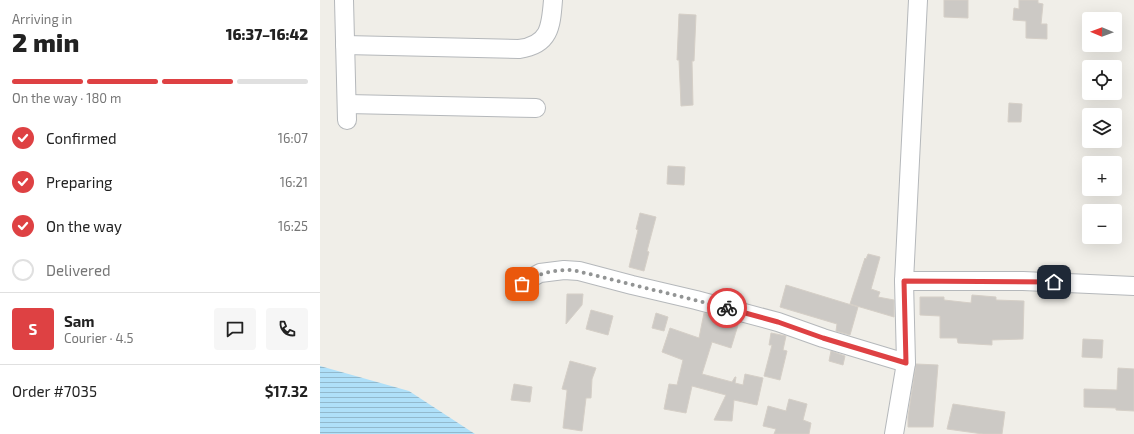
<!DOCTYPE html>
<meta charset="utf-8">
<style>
:root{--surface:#fff;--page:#f6f6f6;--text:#222;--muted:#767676;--line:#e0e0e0;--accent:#de4143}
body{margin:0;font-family:"Exo 2",sans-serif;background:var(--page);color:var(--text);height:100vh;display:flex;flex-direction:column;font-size:15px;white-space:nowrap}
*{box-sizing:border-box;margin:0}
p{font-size:13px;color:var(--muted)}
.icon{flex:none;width:22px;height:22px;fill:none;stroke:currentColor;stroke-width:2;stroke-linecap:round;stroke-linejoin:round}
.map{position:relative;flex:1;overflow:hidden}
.sheet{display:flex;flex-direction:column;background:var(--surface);width:320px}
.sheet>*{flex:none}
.needle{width:26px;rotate:271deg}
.controls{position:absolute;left:762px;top:12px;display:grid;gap:8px}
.controls a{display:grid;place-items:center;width:40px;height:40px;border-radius:4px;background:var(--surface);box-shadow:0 4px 16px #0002;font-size:20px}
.pin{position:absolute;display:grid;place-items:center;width:34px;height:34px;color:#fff;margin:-17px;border-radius:8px;box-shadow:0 2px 6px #0006}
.courier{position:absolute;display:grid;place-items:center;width:40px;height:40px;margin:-20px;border:3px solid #de4143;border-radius:50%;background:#fff;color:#222;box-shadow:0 1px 5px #0007}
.head em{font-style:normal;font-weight:800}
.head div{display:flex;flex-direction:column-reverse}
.head{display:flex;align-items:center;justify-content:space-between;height:68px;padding:0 12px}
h1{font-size:26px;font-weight:800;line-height:30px}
.bar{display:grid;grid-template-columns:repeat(4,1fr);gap:6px 4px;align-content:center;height:48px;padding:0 12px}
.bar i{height:5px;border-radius:3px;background:var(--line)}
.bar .current{background:var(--accent)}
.bar p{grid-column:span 4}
.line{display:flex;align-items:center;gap:10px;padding:0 12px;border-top:1px solid var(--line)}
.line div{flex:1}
.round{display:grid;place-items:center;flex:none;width:42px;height:42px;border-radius:4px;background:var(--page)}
ol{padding:0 12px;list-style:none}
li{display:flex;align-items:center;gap:12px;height:44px}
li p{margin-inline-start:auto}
li .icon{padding:4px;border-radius:50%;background:var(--accent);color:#fff;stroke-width:4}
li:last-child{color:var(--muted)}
li i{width:22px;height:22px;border:2px solid var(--line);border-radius:50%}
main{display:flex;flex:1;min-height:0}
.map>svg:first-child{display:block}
</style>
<main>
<section class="sheet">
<div class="head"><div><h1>2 min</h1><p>Arriving in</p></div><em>16:37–16:42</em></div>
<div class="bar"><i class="current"></i><i class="current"></i><i class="current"></i><i></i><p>On the way · 180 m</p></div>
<ol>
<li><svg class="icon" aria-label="check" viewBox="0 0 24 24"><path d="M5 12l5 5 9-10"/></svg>Confirmed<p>16:07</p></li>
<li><svg class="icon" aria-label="check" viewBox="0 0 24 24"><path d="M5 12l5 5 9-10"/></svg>Preparing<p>16:21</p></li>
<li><svg class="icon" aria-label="check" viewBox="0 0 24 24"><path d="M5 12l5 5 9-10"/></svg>On the way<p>16:25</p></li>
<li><i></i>Delivered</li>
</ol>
<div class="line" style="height:72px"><b class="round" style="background:var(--accent);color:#fff">S</b><div><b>Sam</b><p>Courier · 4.5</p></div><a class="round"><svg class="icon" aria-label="chat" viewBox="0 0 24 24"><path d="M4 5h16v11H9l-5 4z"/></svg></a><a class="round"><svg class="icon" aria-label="phone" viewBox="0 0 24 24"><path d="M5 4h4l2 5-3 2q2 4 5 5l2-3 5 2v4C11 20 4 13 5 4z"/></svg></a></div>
<div class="line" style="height:52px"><div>Order #7035</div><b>$17.32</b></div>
</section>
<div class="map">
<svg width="814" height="434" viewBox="0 0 814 434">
<defs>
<pattern id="water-rules" width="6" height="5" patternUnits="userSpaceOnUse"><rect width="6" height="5" fill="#afe0f9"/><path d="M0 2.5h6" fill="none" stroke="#92b9cd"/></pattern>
</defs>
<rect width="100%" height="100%" fill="#f0eee8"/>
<polygon fill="url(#water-rules)" points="0,366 89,391 155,434 0,434"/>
<g fill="#ccc9c5" stroke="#d5cfc7">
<polygon points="624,0 648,0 648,18 624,17"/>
<polygon points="699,0 718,0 718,3 723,4 721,24 727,24 727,39 706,38 706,21 693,20 694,8 699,9"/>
<polygon points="359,14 376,15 374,61 372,61 373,105 361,106 359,60 357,60"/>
<polygon points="689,103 702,104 701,122 688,122"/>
<polygon points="348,166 365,167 364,185 347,184"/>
<polygon points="320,213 336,217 327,251 329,252 324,271 309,267 318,230 316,229"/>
<polygon points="548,254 560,257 551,289 560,292 558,297 574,300 574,317 530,304 545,258 546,259"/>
<polygon points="466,285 538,307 530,335 516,331 517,324 460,307"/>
<polygon points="247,294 263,294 262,305 246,324"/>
<polygon points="652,295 676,297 676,300 704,301 703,339 672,340 672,345 638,343 637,338 620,338 620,316 600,315 600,297 624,297 624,300 651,303"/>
<polygon points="271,310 293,316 288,335 266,329"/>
<polygon points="336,313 348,317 344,331 332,328"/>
<polygon points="384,313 413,321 412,323 418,325 411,348 392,342 382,374 412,382 415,377 416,377 415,383 423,385 425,374 443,378 437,405 414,400 412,421 394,420 406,395 372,386 366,413 344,409 349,384 357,385 363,360 342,352 350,328 379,338"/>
<polygon points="451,333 466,336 463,350 467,351 460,380 444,376 452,345 449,345"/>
<polygon points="763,339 783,340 782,358 762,357"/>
<polygon points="511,351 525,356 523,365 509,361"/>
<polygon points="250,361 276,368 272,379 271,398 266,398 262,431 243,428 247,391 247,390 242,389"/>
<polygon points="596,364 618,365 613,427 588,427 588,417"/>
<polygon points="798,368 814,369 814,411 796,410 796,408 764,407 764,389 797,390"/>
<polygon points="194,384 212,387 210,402 191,400"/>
<polygon points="469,399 487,404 483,420 491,423 489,434 454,434 456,429 443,426 448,406 466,411"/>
<polygon points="633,404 685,412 682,434 663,434 627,429"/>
</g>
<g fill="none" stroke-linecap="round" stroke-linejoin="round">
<g stroke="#b5b8bb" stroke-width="20">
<g id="minor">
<polyline points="24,0 27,120"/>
<path d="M25 45 199 49C230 45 231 26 233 0"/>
<polyline points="27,104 216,108"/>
<polyline points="584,281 703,281 814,286"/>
<polyline points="202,284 211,278 220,273 244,270 259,271 312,285 376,300 458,322 503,338 586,363"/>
<polyline points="574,434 586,363 584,281 598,0"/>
</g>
</g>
<use href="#minor" stroke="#fff" stroke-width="18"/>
</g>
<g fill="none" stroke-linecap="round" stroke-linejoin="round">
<path stroke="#929494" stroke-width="4" stroke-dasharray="0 7.2" d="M202 284C217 273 234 270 253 270L407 308"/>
<polyline stroke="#de4143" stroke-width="5" points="407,308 458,322 503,338 586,363 584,281 734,282"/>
</g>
</svg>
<div class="controls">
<a><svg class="needle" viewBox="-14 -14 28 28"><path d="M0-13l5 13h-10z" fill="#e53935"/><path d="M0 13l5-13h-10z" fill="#767676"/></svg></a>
<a><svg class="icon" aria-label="locate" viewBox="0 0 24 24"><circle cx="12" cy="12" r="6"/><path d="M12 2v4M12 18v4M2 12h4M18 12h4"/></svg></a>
<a><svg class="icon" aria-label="layers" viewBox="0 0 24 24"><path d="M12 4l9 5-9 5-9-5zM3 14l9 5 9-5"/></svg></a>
<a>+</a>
<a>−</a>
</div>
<div class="pin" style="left:202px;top:284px;background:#ea580c"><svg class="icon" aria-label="bag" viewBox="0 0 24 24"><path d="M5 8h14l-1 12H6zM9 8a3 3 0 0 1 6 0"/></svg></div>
<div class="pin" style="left:734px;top:282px;background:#1f2937"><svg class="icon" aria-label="home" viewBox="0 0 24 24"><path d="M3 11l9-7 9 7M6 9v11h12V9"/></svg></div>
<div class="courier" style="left:407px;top:308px"><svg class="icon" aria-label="bike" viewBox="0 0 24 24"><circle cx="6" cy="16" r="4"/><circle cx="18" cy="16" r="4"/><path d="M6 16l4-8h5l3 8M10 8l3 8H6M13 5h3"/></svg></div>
</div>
</main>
